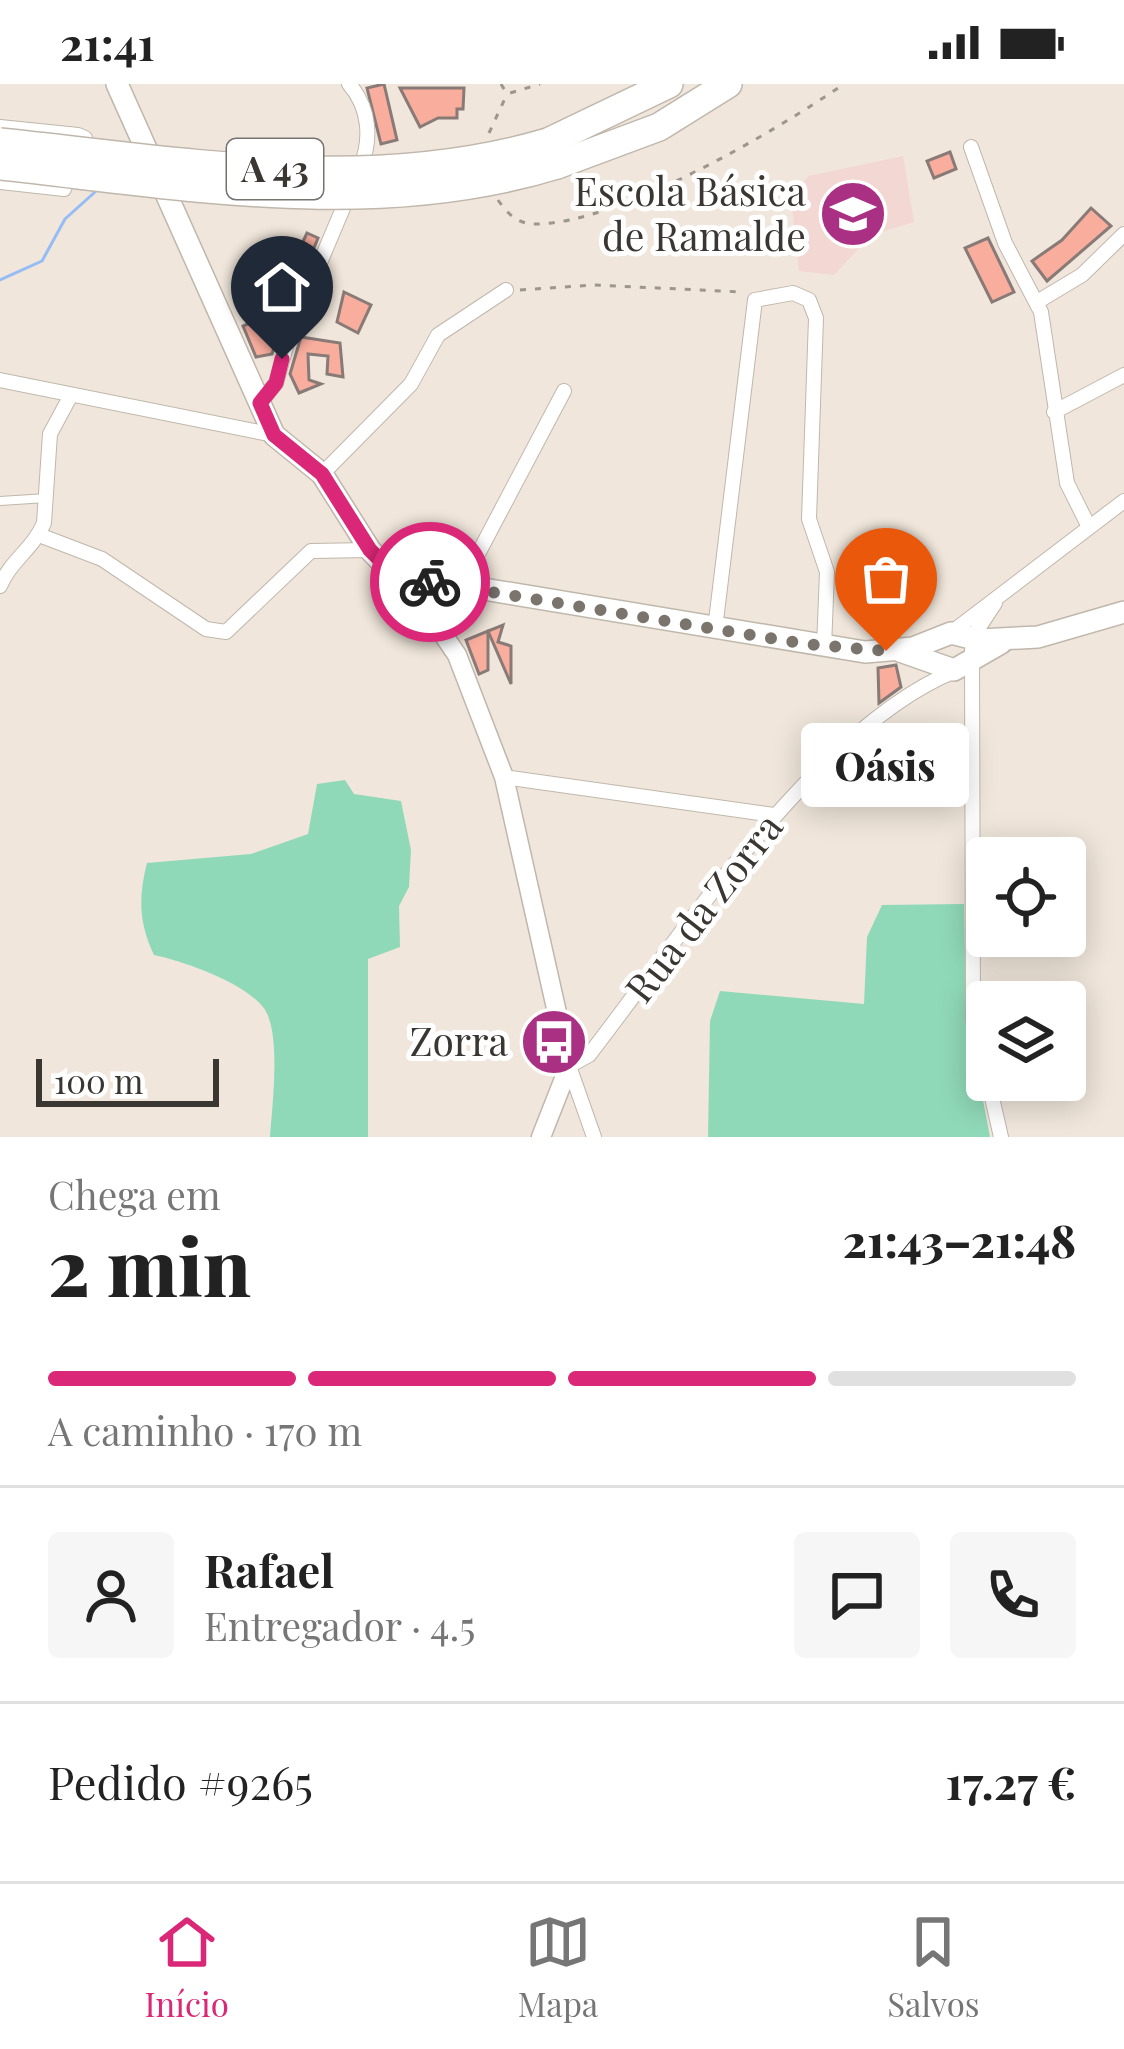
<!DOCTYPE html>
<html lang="pt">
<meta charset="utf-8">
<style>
:root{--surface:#fff;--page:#f6f6f6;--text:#222;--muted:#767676;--line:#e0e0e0;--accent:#db2777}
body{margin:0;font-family:"Playfair Display",serif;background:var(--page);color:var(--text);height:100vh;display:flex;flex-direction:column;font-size:45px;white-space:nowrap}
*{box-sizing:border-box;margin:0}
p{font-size:39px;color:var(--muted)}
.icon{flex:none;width:66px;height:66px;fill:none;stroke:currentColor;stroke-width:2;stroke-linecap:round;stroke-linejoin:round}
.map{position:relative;height:1053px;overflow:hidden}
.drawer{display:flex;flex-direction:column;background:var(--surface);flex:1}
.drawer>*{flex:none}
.fabs{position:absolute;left:966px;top:753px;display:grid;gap:24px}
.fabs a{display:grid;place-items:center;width:120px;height:120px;border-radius:12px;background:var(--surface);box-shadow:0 6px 30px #0003;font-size:60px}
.scale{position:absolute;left:36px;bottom:30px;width:183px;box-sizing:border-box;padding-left:12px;border:6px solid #3a3632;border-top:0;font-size:33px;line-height:42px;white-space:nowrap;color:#3a3632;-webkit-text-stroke:9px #fff;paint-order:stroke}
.pin{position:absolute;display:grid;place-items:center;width:102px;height:102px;color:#fff;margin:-123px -51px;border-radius:50% 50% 50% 0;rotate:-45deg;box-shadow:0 0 12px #0007}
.pin .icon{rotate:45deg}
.courier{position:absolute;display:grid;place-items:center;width:120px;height:120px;margin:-60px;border:9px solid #db2777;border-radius:50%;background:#fff;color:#222;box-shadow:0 3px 15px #0007}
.bubble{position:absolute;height:84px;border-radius:12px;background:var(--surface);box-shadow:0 6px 30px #0003;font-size:39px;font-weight:800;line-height:84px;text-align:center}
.summary em{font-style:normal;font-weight:800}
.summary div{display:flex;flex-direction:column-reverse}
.summary{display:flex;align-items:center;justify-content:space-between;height:204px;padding:0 48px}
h1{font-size:78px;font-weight:800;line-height:90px}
.bar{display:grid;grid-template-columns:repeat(4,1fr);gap:18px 12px;align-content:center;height:144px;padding:0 48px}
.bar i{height:15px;border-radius:9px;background:var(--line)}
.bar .on{background:var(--accent)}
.bar p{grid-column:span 4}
.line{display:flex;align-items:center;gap:30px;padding:0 48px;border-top:3px solid var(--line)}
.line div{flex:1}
.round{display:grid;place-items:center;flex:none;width:126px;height:126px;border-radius:12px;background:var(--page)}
.status{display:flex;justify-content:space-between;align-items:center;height:84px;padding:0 60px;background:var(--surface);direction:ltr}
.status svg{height:33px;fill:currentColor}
.menu{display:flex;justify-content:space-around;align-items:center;height:168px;border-top:3px solid var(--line);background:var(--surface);font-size:33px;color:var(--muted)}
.menu a{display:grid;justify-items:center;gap:6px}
.menu .on{color:var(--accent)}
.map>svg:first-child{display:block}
</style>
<div class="status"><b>21:41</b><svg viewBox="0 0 49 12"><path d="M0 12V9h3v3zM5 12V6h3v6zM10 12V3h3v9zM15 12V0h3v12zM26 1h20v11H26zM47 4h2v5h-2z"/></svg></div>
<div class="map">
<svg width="1124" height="1053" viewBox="0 0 1124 1053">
<rect width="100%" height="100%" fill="#f0e6db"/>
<polygon fill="#f2d7d3" points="903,72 914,138 871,151 834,191 799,187 792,123 796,106 809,92"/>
<g fill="#90d9b8">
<path d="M345 696 354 710 401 717 411 766 409 803 399 822 400 863 368 875V1053H270C272 1023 282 946 263 923 243 898 183 877 154 871 139 839 138 814 147 779L251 770 308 750 317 700Z"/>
<polygon points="964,820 966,926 990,1053 708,1053 710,937 720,907 864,920 867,853 882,821"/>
</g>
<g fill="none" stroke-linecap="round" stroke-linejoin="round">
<polyline stroke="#95bcf4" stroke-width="3" points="0,196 42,177 65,135 95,108"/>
</g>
<g fill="#f8ad9d" stroke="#887a77" stroke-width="3">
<polygon points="384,0 397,56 381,60 367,4"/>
<polygon points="400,4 464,4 463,25 457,25 457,34 438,34 420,43"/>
<polygon points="950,68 956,85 934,94 927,77"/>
<polygon points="1091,124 1111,142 1047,197 1032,177 1062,156"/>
<polygon points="307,149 318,154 307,181 285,171 290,160 300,164"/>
<polygon points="988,154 1014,208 992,218 965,164"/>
<polygon points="344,208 371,221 358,249 337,238"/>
<polygon points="257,236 262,249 270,236 281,241 272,270 256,273 243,242"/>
<polygon points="301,253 340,259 343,293 327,290 328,272 308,270 309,296 321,300 299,309 290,290"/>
<polygon points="503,541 498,558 511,562 511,600 488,547"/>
<polygon points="488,547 488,586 479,590 466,556"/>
<polygon points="896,581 901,603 879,619 878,584"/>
</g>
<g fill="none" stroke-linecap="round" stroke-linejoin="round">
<g stroke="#c0b7ac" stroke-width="10">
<polyline id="service" points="0,417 47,414"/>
</g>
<g stroke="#c0b7ac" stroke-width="16">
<g id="minor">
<path d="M349 0C370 24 372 56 360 84"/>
<polyline points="0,43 78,51 85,54 78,69"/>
<polyline points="971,63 1005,159 1041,228 1067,399 1088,441"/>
<polyline points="0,98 64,105 70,90"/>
<polyline points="1037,218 1082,191 1124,150"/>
<polyline points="0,296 274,351"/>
<polyline points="260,319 276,299 289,252 349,110"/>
<polyline points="1054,328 1124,291"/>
<polyline points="322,390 411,300 438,251 506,206"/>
<polyline points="39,451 102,475 206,545 226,548 311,467 370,466"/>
<path d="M0 502C11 476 33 465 44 439L50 350 71 311"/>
<polyline points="460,504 564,307"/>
<polyline points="715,545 755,216 793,209 809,216 816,234 809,435 827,488 824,563"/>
<polyline points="952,548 1124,417"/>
<polyline points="504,693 774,731"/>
<polyline points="987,989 973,936 972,566 976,548 995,519"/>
<polyline points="988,996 1001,1053"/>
<path d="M594 1053 569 982 589 971C679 855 818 642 955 587"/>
</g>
</g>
<g stroke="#c0b7ac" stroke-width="21">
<polyline id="tertiary" points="393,490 421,518 457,571 504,693 569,982 541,1053"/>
</g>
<g stroke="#c0b7ac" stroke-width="24">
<g id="secondary">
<polyline points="117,0 274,351 322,390 370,466 393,490 865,568 913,564 951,549 979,556 1038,553 1124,528"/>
<polyline points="900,567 954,586 1001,559"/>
</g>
</g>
<g stroke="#c0b7ac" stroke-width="30">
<g id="motorway">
<polyline points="548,58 669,0"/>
<polyline points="557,81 659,43 728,0"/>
</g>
</g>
<g stroke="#9d968e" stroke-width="3" stroke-dasharray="6 9" stroke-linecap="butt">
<polyline points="501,0 507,10 540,0"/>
<polyline points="489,49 507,10"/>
<path d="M498 116C507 129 517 140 535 140 619 140 774 48 844 0"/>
<polyline points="520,206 594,201 743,208"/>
</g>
<use href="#service" stroke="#fff" stroke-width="8"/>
<use href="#minor" stroke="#fff" stroke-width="14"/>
<use href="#tertiary" stroke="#fff" stroke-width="18"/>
<use href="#secondary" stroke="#fff" stroke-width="21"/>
<use href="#motorway" stroke="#fff" stroke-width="27"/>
<g stroke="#c0b7ac" stroke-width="30" stroke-linecap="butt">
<g id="motorway-bridge">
<path d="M0 58C183 77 368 111 548 58"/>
<path d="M0 82C186 102 374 137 557 81"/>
</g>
</g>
<use href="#motorway-bridge" stroke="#fff" stroke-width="27"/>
</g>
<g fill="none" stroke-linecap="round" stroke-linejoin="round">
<polyline stroke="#7a746d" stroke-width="12" stroke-dasharray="0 21.6" points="430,498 806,560 886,567"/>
<polyline stroke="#db2777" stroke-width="15" points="282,275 276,299 260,319 274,351 322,390 370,466 394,490 430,498"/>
</g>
<defs>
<g id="school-disc" transform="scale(3.45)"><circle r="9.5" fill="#aa3084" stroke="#fff"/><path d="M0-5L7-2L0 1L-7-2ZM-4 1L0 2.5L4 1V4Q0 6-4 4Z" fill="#fff"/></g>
<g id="bus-disc" transform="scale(3.45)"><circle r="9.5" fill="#aa3084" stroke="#fff"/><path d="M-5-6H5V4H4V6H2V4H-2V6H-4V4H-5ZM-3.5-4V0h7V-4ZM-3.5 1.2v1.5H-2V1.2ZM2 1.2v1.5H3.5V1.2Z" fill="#fff"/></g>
</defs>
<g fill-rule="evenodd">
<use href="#school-disc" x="853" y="130"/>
<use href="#bus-disc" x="554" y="958"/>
</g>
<g text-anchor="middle" stroke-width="10" stroke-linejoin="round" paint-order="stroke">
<rect fill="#fff" stroke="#757270" stroke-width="3" x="227" y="55" width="96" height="60" rx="9"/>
<g font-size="36" font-weight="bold" fill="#3a3632">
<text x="275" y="98">A 43</text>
</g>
<g font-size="39" fill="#3a3632" stroke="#fff" text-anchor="end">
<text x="806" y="122">Escola Básica<tspan x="806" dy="45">de Ramalde</tspan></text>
<text x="508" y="972">Zorra</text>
</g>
<g font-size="39" fill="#3a3632" stroke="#fff">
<text transform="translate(704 824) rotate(-52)" y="14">Rua da Zorra</text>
</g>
</g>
</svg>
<div class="fabs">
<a><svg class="icon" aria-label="locate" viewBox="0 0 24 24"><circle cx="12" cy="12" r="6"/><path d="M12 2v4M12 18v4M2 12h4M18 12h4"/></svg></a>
<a><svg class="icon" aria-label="layers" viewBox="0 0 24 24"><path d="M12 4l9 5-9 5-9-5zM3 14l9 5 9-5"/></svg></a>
</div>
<div class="scale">100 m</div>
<div class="pin" style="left:886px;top:567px;background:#ea580c"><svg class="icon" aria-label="bag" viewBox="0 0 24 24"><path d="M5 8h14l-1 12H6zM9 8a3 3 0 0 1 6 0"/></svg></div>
<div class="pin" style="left:282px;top:275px;background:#1f2937"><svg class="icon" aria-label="home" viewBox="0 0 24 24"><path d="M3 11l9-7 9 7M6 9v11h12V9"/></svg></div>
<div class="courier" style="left:430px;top:498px"><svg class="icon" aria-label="bike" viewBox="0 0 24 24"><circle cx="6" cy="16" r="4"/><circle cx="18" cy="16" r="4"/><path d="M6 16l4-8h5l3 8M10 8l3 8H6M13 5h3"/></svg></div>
<div class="bubble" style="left:801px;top:639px;width:168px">Oásis</div>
</div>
<section class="drawer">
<div class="summary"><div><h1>2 min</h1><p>Chega em</p></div><em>21:43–21:48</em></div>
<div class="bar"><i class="on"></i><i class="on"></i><i class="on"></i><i></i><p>A caminho · 170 m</p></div>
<div class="line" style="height:216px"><a class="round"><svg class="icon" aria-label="person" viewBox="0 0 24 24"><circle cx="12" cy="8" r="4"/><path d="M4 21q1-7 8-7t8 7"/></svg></a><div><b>Rafael</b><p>Entregador · 4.5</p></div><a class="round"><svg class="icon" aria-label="chat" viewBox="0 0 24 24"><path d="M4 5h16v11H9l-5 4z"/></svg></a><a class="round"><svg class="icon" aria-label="phone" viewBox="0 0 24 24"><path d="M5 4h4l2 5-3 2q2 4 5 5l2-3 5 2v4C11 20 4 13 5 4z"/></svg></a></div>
<div class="line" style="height:156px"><div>Pedido #9265</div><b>17.27 €</b></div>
</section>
<nav class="menu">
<a class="on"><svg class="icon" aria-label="home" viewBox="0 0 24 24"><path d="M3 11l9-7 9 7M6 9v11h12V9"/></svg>Início</a>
<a><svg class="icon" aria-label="map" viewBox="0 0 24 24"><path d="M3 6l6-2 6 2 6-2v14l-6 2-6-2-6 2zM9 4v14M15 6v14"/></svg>Mapa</a>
<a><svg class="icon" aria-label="saved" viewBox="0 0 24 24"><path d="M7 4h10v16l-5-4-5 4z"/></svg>Salvos</a>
</nav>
